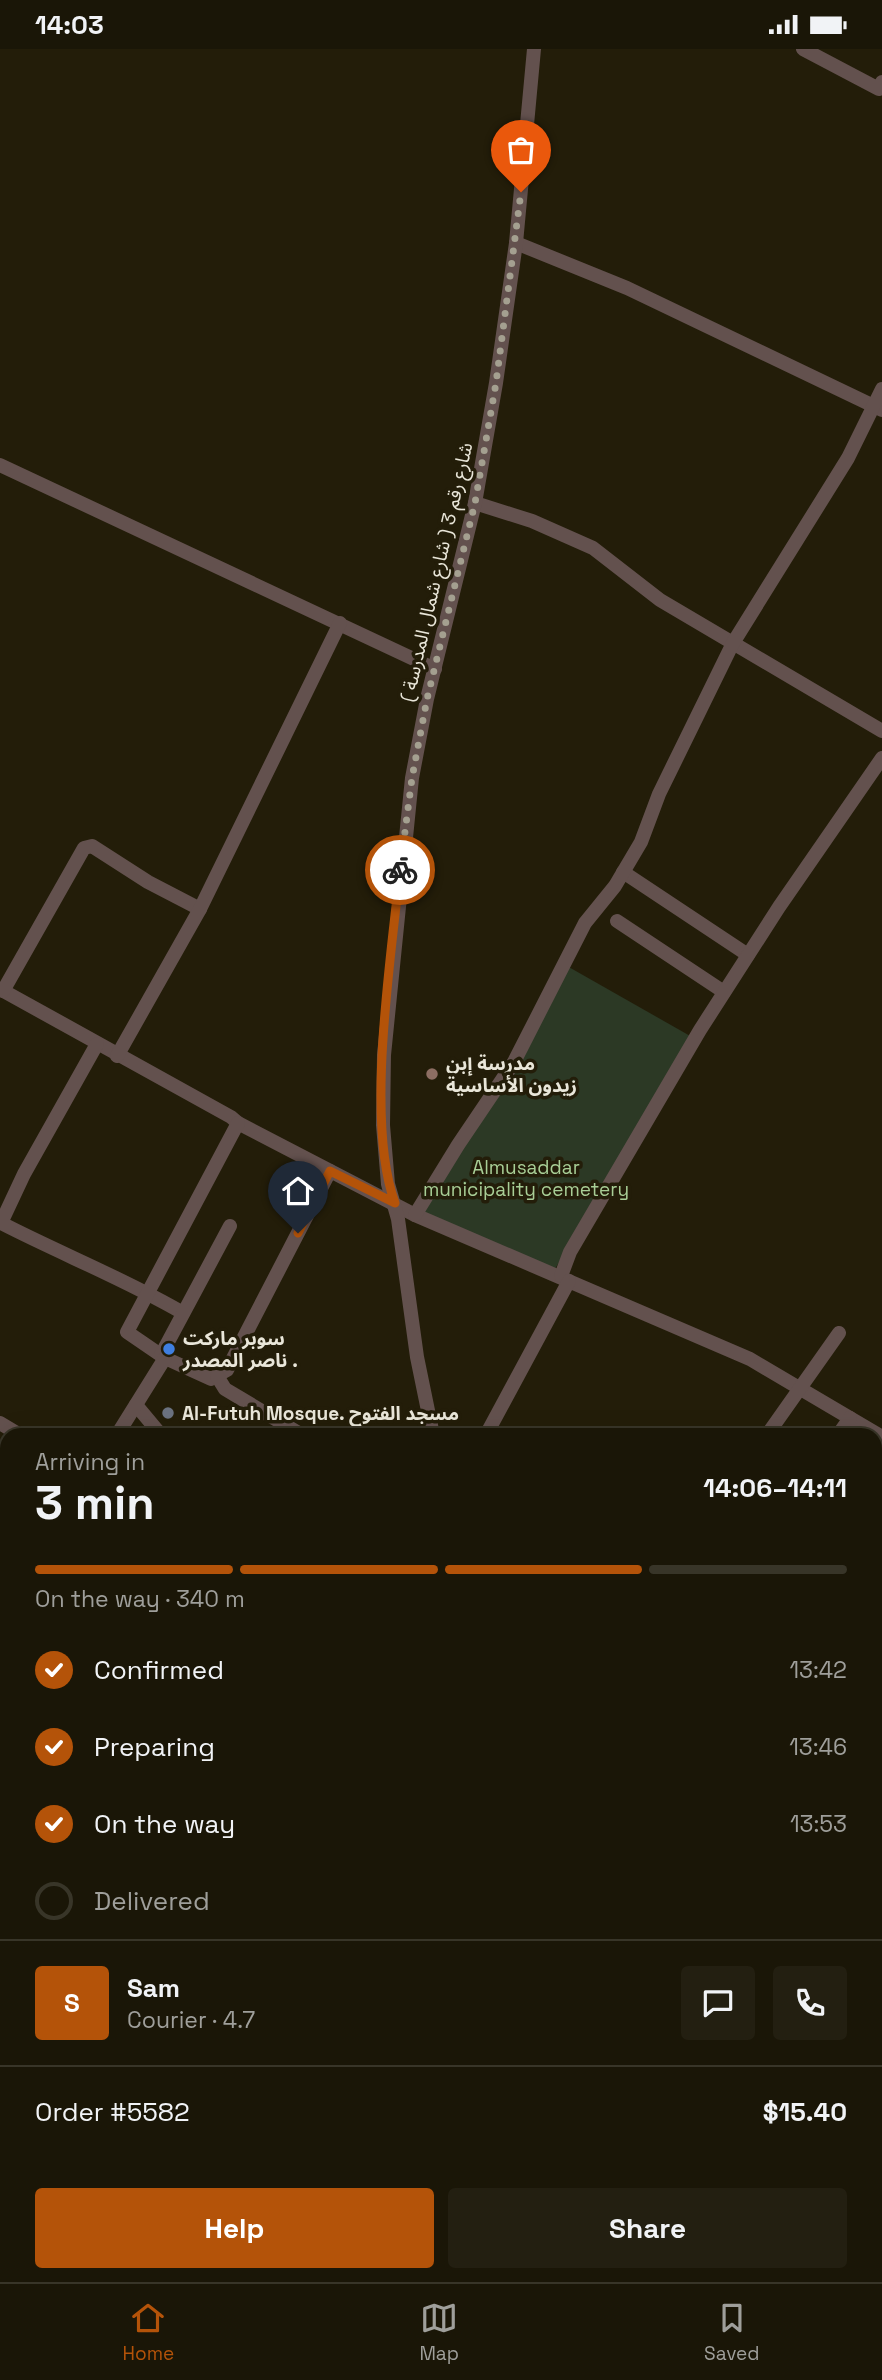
<!DOCTYPE html>
<meta charset="utf-8">
<style>
:root{--surface:#1a1607;--page:#231f11;--text:#f1f3f6;--muted:#9f9f9b;--line:#383528;--accent:#b45309}
body{margin:0;font-family:"Space Grotesk","Noto Sans Arabic",sans-serif;background:var(--page);color:var(--text);height:100vh;display:flex;flex-direction:column;font-size:26px;white-space:nowrap}
*{box-sizing:border-box;margin:0}
p{font-size:23px;color:var(--muted)}
.icon{flex:none;width:38px;height:38px;fill:none;stroke:currentColor;stroke-width:2;stroke-linecap:round;stroke-linejoin:round}
.map{position:relative;flex:1;overflow:hidden}
.sheet{position:absolute;left:0px;top:1379px;width:882px;height:854px;display:flex;flex-direction:column;background:var(--surface);border-radius:21px 21px 0 0;box-shadow:0 7px 28px #0002,0 0 0 2px var(--line)}
.sheet>*{flex:none}
.pin{position:absolute;display:grid;place-items:center;width:60px;height:60px;color:#fff;margin:-72px -30px;border-radius:50% 50% 50% 0;rotate:-45deg;box-shadow:0 0 7px #0007}
.pin .icon{rotate:45deg}
.courier{position:absolute;display:grid;place-items:center;width:70px;height:70px;margin:-35px;border:5px solid #b45309;border-radius:50%;background:#fff;color:#222;box-shadow:0 2px 9px #0007}
.summary em{font-style:normal;font-weight:600}
.summary div{display:flex;flex-direction:column-reverse}
.summary{display:flex;align-items:center;justify-content:space-between;height:119px;padding:0 35px}
h1{font-size:46px;font-weight:600;line-height:52px}
.bar{display:grid;grid-template-columns:repeat(4,1fr);gap:10px 7px;align-content:center;height:84px;padding:0 35px}
.bar i{height:9px;border-radius:5px;background:var(--line)}
.bar .selected{background:var(--accent)}
.bar p{grid-column:span 4}
.line{display:flex;align-items:center;gap:18px;padding:0 35px;border-top:2px solid var(--line)}
.line div{flex:1}
.round{display:grid;place-items:center;flex:none;width:74px;height:74px;border-radius:7px;background:var(--page)}
ol{padding:0 35px;list-style:none}
li{display:flex;align-items:center;gap:21px;height:77px}
li p{margin-inline-start:auto}
li .icon{padding:7px;border-radius:50%;background:var(--accent);color:#fff;stroke-width:4}
li:last-child{color:var(--muted)}
li i{width:38px;height:38px;border:4px solid var(--line);border-radius:50%}
.button{display:flex;gap:14px;margin-top:auto;padding:14px 35px}
.button a{flex:1;height:80px;border-radius:7px;background:var(--accent);color:#fff;font-size:28px;font-weight:600;line-height:80px;text-align:center}
.button a+a{background:var(--page);color:var(--text)}
.status{display:flex;justify-content:space-between;align-items:center;height:49px;padding:0 35px;background:var(--surface);direction:ltr}
.status svg{height:19px;fill:currentColor}
.tabs{display:flex;justify-content:space-around;align-items:center;height:98px;border-top:2px solid var(--line);background:var(--surface);font-size:19px;color:var(--muted)}
.tabs a{display:grid;justify-items:center;gap:4px}
.tabs .selected{color:var(--accent)}
.map>svg:first-child{display:block}
</style>
<div class="status"><b>14:03</b><svg viewBox="0 0 49 12"><path d="M0 12V9h3v3zM5 12V6h3v6zM10 12V3h3v9zM15 12V0h3v12zM26 1h20v11H26zM47 4h2v5h-2z"/></svg></div>
<div class="map">
<svg width="882" height="2233" viewBox="0 0 882 2233">
<rect width="100%" height="100%" fill="#231d09"/>
<polygon fill="#2c3925" points="567,917 692,988 555,1220 420,1162"/>
<g fill="none" stroke-linecap="round" stroke-linejoin="round">
<g stroke="#63514e" stroke-width="14">
<polyline points="803,0 879,40 882,33"/>
<polyline points="516,194 627,239 882,361"/>
<polyline points="0,416 435,620"/>
<polyline points="475,454 532,472 593,499 660,551 882,682"/>
<polyline points="623,823 748,906"/>
<polyline points="617,872 724,943"/>
<polyline points="0,940 231,1068 238,1074 415,1166 750,1310 882,1388"/>
<polyline points="3,942 84,799 92,797 148,833 200,860"/>
<path d="M97 995 24 1125 1 1174C61 1205 125 1230 183 1264"/>
<polyline points="117,1007 200,860 340,574"/>
<polyline points="238,1074 127,1283 165,1309 211,1330 227,1321 330,1122"/>
<polyline points="415,1166 458,1096 514,1013 585,874 615,837 641,793 659,745 733,594 848,409 882,340"/>
<polyline points="561,1227 570,1203 700,981 779,858 882,709"/>
<polyline points="161,1306 230,1177"/>
<polyline points="217,1327 225,1340 302,1386"/>
<polyline points="136,1356 161,1386"/>
<polyline points="0,1374 20,1386"/>
<polyline points="117,1386 165,1309"/>
<polyline points="433,1386 417,1308 398,1170 388,1135 383,1076 384,1006 412,729 427,650 475,454 496,334 516,194 534,0"/>
<polyline points="486,1386 569,1232"/>
<polyline points="767,1386 839,1284"/>
<polyline points="838,1386 850,1369"/>
<polyline points="0,1487 7,1491"/>
<polyline points="0,1555 7,1546"/>
<polyline points="0,1640 7,1644"/>
<polyline points="875,1729 882,1733"/>
<polyline points="0,1804 7,1809"/>
<polyline points="875,1825 882,1828"/>
<polyline points="0,1855 7,1859"/>
<polyline points="875,1889 882,1880"/>
<polyline points="875,2045 882,2036"/>
<polyline points="0,2073 7,2078"/>
<polyline points="0,2120 7,2109"/>
<polyline points="402,2226 414,2233"/>
<polyline points="334,2233 335,2226"/>
<polyline points="623,2233 629,2226"/>
<polyline points="753,2233 758,2226"/>
</g>
</g>
<g fill="none" stroke-linecap="round" stroke-linejoin="round">
<polyline stroke="#a4a090" stroke-width="7" stroke-dasharray="0 12.6" points="400,821 412,729 427,650 475,454 496,334 521,143"/>
<path stroke="#b45309" stroke-width="9" d="M298 1184 330 1122 395 1154C365 1073 391 910 400 821"/>
</g>
<circle fill="#8d6e63" stroke="#231d09" stroke-width="2.5" cx="432" cy="1025" r="7"/>
<circle fill="#3f7fe0" stroke="#231d09" stroke-width="2.5" cx="169" cy="1300" r="7"/>
<circle fill="#6b7280" stroke="#231d09" stroke-width="2.5" cx="168" cy="1364" r="7"/>
<g text-anchor="middle" stroke-width="7" stroke-linejoin="round" paint-order="stroke">
<g font-size="19" fill="#e9e6d9" stroke="#231d09">
<text transform="translate(436 523) rotate(-77)" y="7">شارع رقم 3 ( شارع شمال المدرسة )</text>
</g>
<g font-size="19" font-weight="bold" fill="#e9e6d9" stroke="#231d09" text-anchor="start">
<text x="446" y="1021">مدرسة إبن<tspan x="446" dy="22">زيدون الأساسية</tspan></text>
<text x="183" y="1296">سوبر ماركت<tspan x="183" dy="22">ناصر المصدر .</tspan></text>
<text x="182" y="1371">Al-Futuh Mosque. مسجد الفتوح</text>
</g>
<g font-size="19" fill="#a8ce96" stroke="#231d09">
<text x="526" y="1125">Almusaddar<tspan x="526" dy="22">municipality cemetery</tspan></text>
</g>
</g>
</svg>
<div class="pin" style="left:521px;top:143px;background:#ea580c"><svg class="icon" aria-label="bag" viewBox="0 0 24 24"><path d="M5 8h14l-1 12H6zM9 8a3 3 0 0 1 6 0"/></svg></div>
<div class="pin" style="left:298px;top:1184px;background:#1f2937"><svg class="icon" aria-label="home" viewBox="0 0 24 24"><path d="M3 11l9-7 9 7M6 9v11h12V9"/></svg></div>
<div class="courier" style="left:400px;top:821px"><svg class="icon" aria-label="bike" viewBox="0 0 24 24"><circle cx="6" cy="16" r="4"/><circle cx="18" cy="16" r="4"/><path d="M6 16l4-8h5l3 8M10 8l3 8H6M13 5h3"/></svg></div>
<section class="sheet">
<div class="summary"><div><h1>3 min</h1><p>Arriving in</p></div><em>14:06–14:11</em></div>
<div class="bar"><i class="selected"></i><i class="selected"></i><i class="selected"></i><i></i><p>On the way · 340 m</p></div>
<ol>
<li><svg class="icon" aria-label="check" viewBox="0 0 24 24"><path d="M5 12l5 5 9-10"/></svg>Confirmed<p>13:42</p></li>
<li><svg class="icon" aria-label="check" viewBox="0 0 24 24"><path d="M5 12l5 5 9-10"/></svg>Preparing<p>13:46</p></li>
<li><svg class="icon" aria-label="check" viewBox="0 0 24 24"><path d="M5 12l5 5 9-10"/></svg>On the way<p>13:53</p></li>
<li><i></i>Delivered</li>
</ol>
<div class="line" style="height:126px"><b class="round" style="background:var(--accent);color:#fff">S</b><div><b>Sam</b><p>Courier · 4.7</p></div><a class="round"><svg class="icon" aria-label="chat" viewBox="0 0 24 24"><path d="M4 5h16v11H9l-5 4z"/></svg></a><a class="round"><svg class="icon" aria-label="phone" viewBox="0 0 24 24"><path d="M5 4h4l2 5-3 2q2 4 5 5l2-3 5 2v4C11 20 4 13 5 4z"/></svg></a></div>
<div class="line" style="height:91px"><div>Order #5582</div><b>$15.40</b></div>
<div class="button"><a>Help</a><a>Share</a></div>
</section>
</div>
<nav class="tabs">
<a class="selected"><svg class="icon" aria-label="home" viewBox="0 0 24 24"><path d="M3 11l9-7 9 7M6 9v11h12V9"/></svg>Home</a>
<a><svg class="icon" aria-label="map" viewBox="0 0 24 24"><path d="M3 6l6-2 6 2 6-2v14l-6 2-6-2-6 2zM9 4v14M15 6v14"/></svg>Map</a>
<a><svg class="icon" aria-label="saved" viewBox="0 0 24 24"><path d="M7 4h10v16l-5-4-5 4z"/></svg>Saved</a>
</nav>
